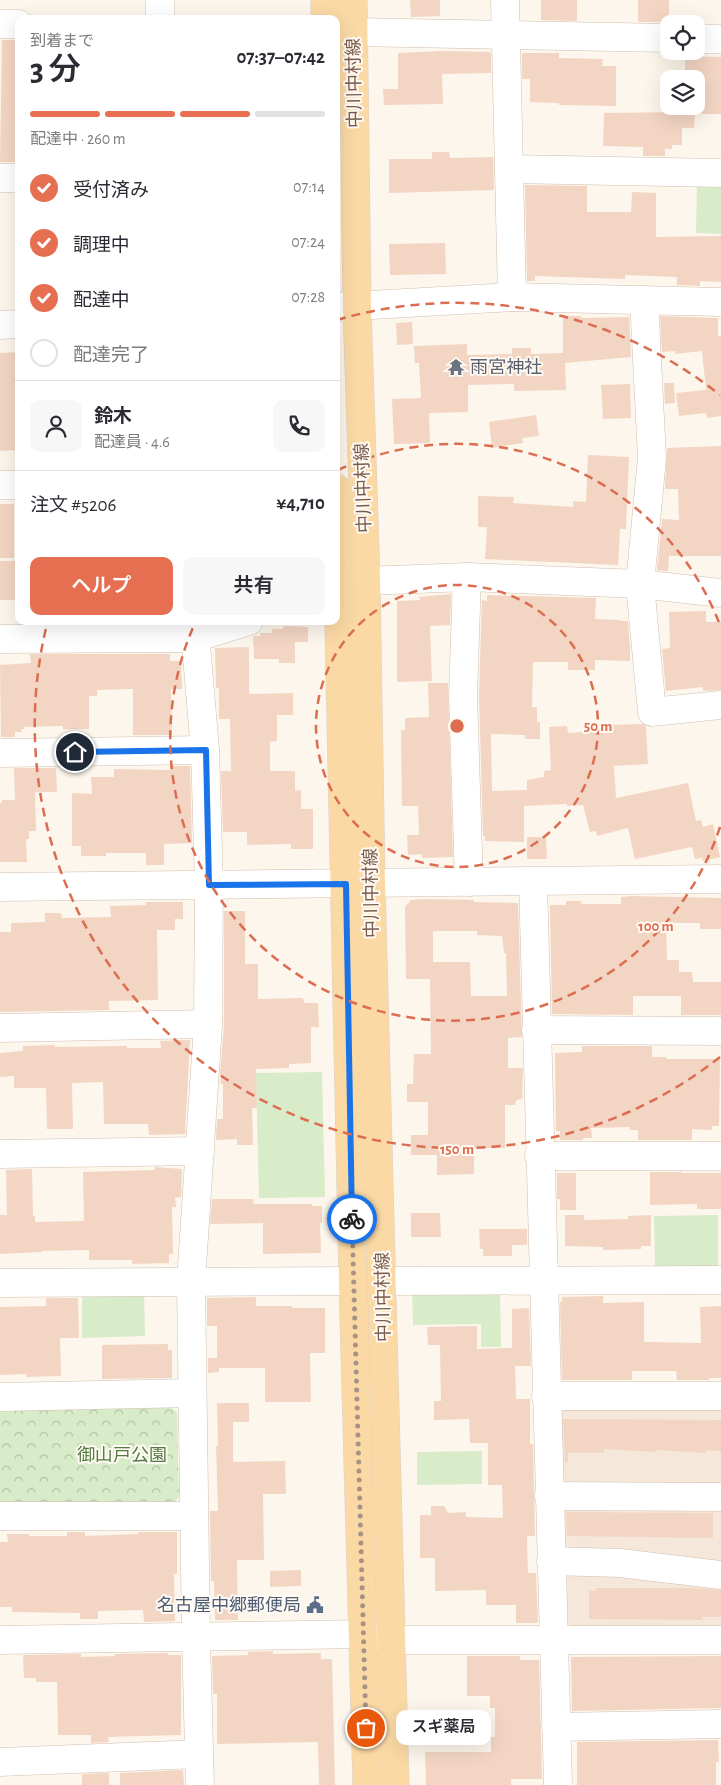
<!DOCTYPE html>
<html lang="ja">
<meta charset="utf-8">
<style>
:root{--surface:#fff;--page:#f7f7f7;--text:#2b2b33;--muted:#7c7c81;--line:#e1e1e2;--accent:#e76f51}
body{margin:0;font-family:"Alegreya Sans","Noto Sans JP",sans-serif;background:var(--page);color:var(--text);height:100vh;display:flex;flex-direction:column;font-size:19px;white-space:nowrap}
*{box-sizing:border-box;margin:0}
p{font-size:16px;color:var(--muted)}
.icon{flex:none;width:28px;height:28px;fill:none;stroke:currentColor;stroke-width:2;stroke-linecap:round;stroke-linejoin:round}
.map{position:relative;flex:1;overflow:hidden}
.side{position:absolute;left:15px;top:15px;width:325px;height:610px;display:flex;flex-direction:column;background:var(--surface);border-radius:10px;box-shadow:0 5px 20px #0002}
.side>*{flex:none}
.buttons{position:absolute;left:660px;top:15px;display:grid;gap:10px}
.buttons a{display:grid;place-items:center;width:45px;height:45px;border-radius:10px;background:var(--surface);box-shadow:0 5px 20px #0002;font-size:25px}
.pin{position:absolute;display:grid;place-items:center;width:42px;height:42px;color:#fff;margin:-21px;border:2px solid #fff;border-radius:50%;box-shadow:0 1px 5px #0007}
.courier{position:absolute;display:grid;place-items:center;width:50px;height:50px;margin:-25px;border:4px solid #1a73e8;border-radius:50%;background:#fff;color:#222;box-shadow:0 1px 6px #0007}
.bubble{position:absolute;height:35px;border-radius:10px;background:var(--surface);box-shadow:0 5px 20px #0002;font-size:16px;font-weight:600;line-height:35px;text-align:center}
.summary em{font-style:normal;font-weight:600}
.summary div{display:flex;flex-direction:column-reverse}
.summary{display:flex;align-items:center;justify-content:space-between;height:85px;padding:0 15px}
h1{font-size:32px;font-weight:600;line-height:38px}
.bar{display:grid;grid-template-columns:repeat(4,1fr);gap:8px 5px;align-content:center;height:60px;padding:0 15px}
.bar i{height:6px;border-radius:4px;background:var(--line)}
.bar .selected{background:var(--accent)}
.bar p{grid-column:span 4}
.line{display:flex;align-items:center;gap:12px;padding:0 15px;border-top:1px solid var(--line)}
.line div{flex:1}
.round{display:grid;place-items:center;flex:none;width:52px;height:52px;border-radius:10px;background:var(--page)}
ol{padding:0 15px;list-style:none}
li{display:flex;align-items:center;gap:15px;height:55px}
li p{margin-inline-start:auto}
li .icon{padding:5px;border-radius:50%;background:var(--accent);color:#fff;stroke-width:4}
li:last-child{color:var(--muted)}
li i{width:28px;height:28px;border:2px solid var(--line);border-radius:50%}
.action{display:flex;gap:10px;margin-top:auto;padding:10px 15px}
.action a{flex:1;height:58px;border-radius:10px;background:var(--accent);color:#fff;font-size:20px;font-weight:600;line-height:58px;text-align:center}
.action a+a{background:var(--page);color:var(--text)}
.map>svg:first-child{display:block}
</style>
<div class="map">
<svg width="721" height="1785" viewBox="0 0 721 1785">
<defs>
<pattern id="park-crowns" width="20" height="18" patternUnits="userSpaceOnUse" patternTransform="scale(1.25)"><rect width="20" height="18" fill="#d8ecc9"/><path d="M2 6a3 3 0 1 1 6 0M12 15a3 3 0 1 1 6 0" fill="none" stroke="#b4c2a5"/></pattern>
</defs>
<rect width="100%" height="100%" fill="#fdf6ec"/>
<polygon fill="#f5e8da" points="565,1404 721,1405 721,1627 571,1626 566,1621 560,1411"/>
<g fill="#d8ecc9">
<polygon points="697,181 721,182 721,234 696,233"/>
<polygon points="322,1072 325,1197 259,1198 256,1073"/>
<polygon points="718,1215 718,1268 655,1268 654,1216"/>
<polygon points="412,1291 500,1291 501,1347 481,1347 481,1324 413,1325"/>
<polygon points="144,1292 145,1336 82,1338 82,1293"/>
<polygon points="482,1451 482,1484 417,1485 417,1452"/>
</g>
<polygon fill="url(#park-crowns)" points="169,1404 177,1413 179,1497 174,1503 0,1507 0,1407"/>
<g fill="#f3d5c3" fill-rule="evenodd">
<polygon points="410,0 440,0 440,16 411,17"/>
<polygon points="541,0 577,0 577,21 541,20"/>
<rect x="638" y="0" width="31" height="22"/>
<polygon points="2,40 17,40 19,162 0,162"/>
<polygon points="442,51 491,52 491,73 442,74 443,104 384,105 383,89 398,89 398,53"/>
<polygon points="522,53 559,53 559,58 603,59 602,66 616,66 616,106 559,105 559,103 530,102 530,79 522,79"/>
<polygon points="685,56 721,57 721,114 695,114 694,128 682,128 682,145 672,145 672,149 665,149 665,156 643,156 643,147 603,146 604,113 684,112 684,106 696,106 696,79 685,79"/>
<polygon points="432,152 449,152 450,158 493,157 494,190 389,193 389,159 432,159"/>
<polygon points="525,185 587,186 587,212 631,212 632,192 656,193 656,237 721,236 721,282 700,281 700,286 677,285 677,277 625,275 625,279 535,276 535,281 527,281"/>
<polygon points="445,243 446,274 390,275 389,244"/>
<polygon points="563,316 581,316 581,318 629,317 631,357 565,363 566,390 514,391 514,384 468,385 468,412 429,413 430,443 394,444 392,399 421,398 419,363 415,363 414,346 467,344 467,355 512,354 512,348 531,348 531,354 563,353"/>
<polygon points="660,316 718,318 718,336 721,336 721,416 707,418 706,413 679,416 676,393 706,390 702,351 675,354 675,351 662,352"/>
<polygon points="412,322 413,344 397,345 396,323"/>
<polygon points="19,352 19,450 0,451 0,353"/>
<polygon points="664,383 674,383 675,403 665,404"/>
<polygon points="630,384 631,418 603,419 601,385"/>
<polygon points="536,415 539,436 522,438 523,443 492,448 489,422"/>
<polygon points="721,446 721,556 669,556 668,571 657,570 662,519 679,520 678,489 665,489 667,448"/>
<polygon points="588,455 629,457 626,529 620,529 618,565 485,559 487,527 478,527 478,496 514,497 513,503 573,507 573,501 586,502"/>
<rect x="0" y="504" width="14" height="54"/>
<rect x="0" y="561" width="19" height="39"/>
<polygon points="451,594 450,625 430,626 432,681 397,682 397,601 420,600 419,597"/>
<polygon points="487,595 596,598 595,619 621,620 621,621 628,621 630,649 630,661 595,660 595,670 568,670 568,662 533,662 532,707 537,707 537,722 540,722 540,739 525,739 525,735 491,734 492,791 527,790 527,780 544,777 544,771 551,770 549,727 567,726 568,733 611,730 610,725 642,724 646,726 648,764 614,766 616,798 688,783 696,821 701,820 703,827 713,824 720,857 703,861 702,858 695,859 692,847 635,859 628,828 597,836 596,831 590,832 583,805 567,806 567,804 524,806 524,842 485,841 485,836 483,836 479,696 482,600 487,601"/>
<polygon points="706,611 706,622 721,622 721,690 703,691 703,687 666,691 662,649 670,648 669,612"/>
<polygon points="283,626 308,627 308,642 295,642 295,663 279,663 279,659 254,659 253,636 260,636 260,633 272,633 272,629 283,629"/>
<polygon points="249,647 249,694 293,693 293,715 277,715 277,741 270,742 270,771 295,771 295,791 301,790 301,809 313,809 313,849 291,849 291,844 247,845 247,832 223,832 221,771 231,771 230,719 219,719 219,688 216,688 215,648"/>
<polygon points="30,654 170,654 170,661 181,661 182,689 171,689 172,735 133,735 133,689 97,690 97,696 89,696 89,729 63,729 63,726 24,727 25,729 21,729 22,732 15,732 15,737 1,737 0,665 31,663"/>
<polygon points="428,683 448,683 453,857 422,858 422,854 408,855 407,835 419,835 418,806 402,806 401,730 405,730 405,718 429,717"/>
<polygon points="170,766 190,766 192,843 164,844 164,865 146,865 146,853 106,853 106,856 81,856 81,846 72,846 72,793 92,794 91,777 114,777 114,769 170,770"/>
<polygon points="14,768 56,768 57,792 35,792 36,831 29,831 29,839 26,839 27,862 0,862 0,803 2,803 2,800 15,800"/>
<polygon points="527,837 546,837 547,859 527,859"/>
<polygon points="632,896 721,898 721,929 700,929 700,923 666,923 667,960 679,960 679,972 692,972 693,982 721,982 721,1015 681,1015 681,996 633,996 633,1015 552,1014 550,905 566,905 566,901 581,901 581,904 621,904 621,897"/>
<path d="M430 899 474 900V902L518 903 522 1037 508 1038V1068H523L522 1099 516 1100 515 1105H505V1148H474V1174L437 1175V1155H411V1135H428V1102H407V1084H413L414 1054H431L430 979H406L405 907 411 900ZM433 931H477V935L502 936 504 953H506L507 996H471L470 962H433Z"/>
<polygon points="146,902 183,902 183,919 175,919 175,930 157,930 158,1000 109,1001 109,1010 0,1012 0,932 11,932 11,923 45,922 45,913 61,913 62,918 111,917 110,906 146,905"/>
<polygon points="224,911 245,911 245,964 258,964 258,999 303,998 304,1003 318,1003 319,1027 311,1027 311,1063 289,1064 289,1068 256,1069 257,1108 252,1108 253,1145 237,1145 237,1139 216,1140 217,1119 223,1119 223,1084 221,1084 220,1074 224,1024"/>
<polygon points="190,1040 185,1134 149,1135 148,1124 104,1124 103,1082 72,1083 73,1129 47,1129 46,1088 14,1088 14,1076 0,1077 0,1053 23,1051 23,1046 55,1045 55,1047 127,1046 127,1048 161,1048 160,1041"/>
<polygon points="582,1046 652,1046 652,1057 666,1057 666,1059 720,1059 719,1126 712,1126 712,1130 692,1129 692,1140 638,1140 638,1130 630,1130 630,1127 591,1128 592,1138 583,1138 583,1140 560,1140 560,1131 556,1131 555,1053 582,1052"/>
<polygon points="155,1167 182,1169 181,1197 175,1198 176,1207 172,1207 173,1254 169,1254 169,1263 132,1264 132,1260 89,1260 89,1250 42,1251 42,1252 0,1254 0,1215 7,1215 6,1170 32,1169 33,1216 35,1216 35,1222 84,1221 83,1172 155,1170"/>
<polygon points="650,1172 682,1172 682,1173 721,1173 721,1209 697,1209 697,1204 650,1205"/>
<polygon points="557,1173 576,1173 576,1210 560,1210 560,1199 557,1199"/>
<polygon points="212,1199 253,1199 254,1204 312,1204 312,1206 322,1206 322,1223 320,1223 321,1253 263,1254 263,1223 210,1224"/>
<polygon points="411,1213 440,1213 441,1237 411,1237"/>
<polygon points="565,1215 584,1215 584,1220 628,1219 628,1216 651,1215 651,1246 641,1246 641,1249 603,1250 603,1247 565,1246"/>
<polygon points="479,1229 527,1229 527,1245 512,1245 512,1256 483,1256 483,1249 480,1249"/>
<polygon points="603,1296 603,1303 644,1302 644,1342 650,1342 701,1343 700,1307 721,1306 721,1378 709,1378 709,1380 677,1380 676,1371 632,1371 632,1380 562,1380 560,1302 562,1302 562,1297"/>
<polygon points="256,1297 256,1306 292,1306 292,1308 325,1308 325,1353 310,1353 311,1402 265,1402 265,1368 219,1368 219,1372 208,1373 208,1358 217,1358 217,1326 207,1326 207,1298"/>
<polygon points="46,1298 78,1298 79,1338 60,1338 61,1376 26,1377 26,1374 0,1375 0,1307 46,1306"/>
<polygon points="529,1308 531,1366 515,1366 516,1399 530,1399 530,1444 533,1444 535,1536 527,1536 528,1573 536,1573 538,1623 516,1623 516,1605 486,1605 486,1590 435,1591 435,1558 420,1558 420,1515 431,1515 431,1506 444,1506 448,1513 466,1512 466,1517 503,1518 502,1485 488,1485 488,1443 470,1443 469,1419 434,1420 434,1401 441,1401 440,1345 428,1345 427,1327 477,1326 477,1349 512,1348 512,1309"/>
<polygon points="168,1344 168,1350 172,1350 172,1378 102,1379 102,1345"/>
<polygon points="217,1403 249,1403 249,1422 233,1422 233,1462 285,1461 286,1494 263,1494 264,1560 237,1560 238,1620 215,1620 214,1581 211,1581 210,1511 218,1511 216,1446 218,1446"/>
<polygon points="563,1419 721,1420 721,1451 706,1450 706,1453 656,1450 656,1452 604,1449 604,1453 568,1453 568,1462 565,1462"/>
<polygon points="566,1512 713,1513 713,1538 567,1536"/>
<polygon points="67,1532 85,1532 85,1536 138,1534 138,1532 177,1532 177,1574 174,1574 175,1621 144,1622 143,1610 98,1611 98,1619 80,1619 80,1613 12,1612 12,1607 0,1607 0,1542 8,1542 7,1534 29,1534 29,1536 67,1536"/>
<polygon points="301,1570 301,1586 270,1587 270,1571"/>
<polygon points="596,1588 696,1588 721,1590 721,1617 702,1617 702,1620 589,1619 589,1591 596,1591"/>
<polygon points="273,1651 273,1654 321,1653 321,1659 332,1659 335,1785 319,1785 318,1742 217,1744 217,1694 213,1694 212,1656 248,1655 248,1652"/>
<polygon points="168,1653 168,1655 181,1655 181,1735 108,1737 109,1742 91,1743 91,1735 58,1735 57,1682 36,1682 36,1678 24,1678 23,1655 81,1654 81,1657 115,1656 115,1654"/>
<polygon points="467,1656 520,1656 520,1660 539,1660 542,1779 511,1779 511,1785 426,1785 425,1752 491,1752 491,1737 495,1737 495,1708 490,1708 490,1696 467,1696"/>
<polygon points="721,1656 721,1708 572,1711 571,1657"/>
<polygon points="718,1740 719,1762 716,1762 716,1785 577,1785 577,1742"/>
<polygon points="183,1770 184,1785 120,1785 120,1773"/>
<polygon points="109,1773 109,1785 82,1785 82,1774"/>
</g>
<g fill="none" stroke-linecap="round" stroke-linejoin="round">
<g stroke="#d1beb0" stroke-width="29">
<g id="minor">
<polyline points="505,0 512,297"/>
<polyline points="160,19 160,0"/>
<polyline points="0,24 19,24"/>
<polyline points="354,32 669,38"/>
<polyline points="696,39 721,39"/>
<polyline points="509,169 721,173"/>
<polyline points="0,178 19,178"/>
<polyline points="644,300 652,458 640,584 652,712 721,705"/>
<polyline points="336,307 512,297 721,302"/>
<polyline points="0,325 19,324"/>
<polyline points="0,485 19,485"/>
<polyline points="467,577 463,696 469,882"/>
<polyline points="366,581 467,577 640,584 721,593"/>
<polyline points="194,621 205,750 209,885 208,1024 191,1282 196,1637 200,1785"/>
<polyline points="0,639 195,638 249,621"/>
<polyline points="0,753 205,750"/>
<polyline points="533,882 558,1785"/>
<polyline points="0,887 721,879"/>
<polyline points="0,1028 208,1024"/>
<polyline points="536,1030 721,1031"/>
<polyline points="0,1154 200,1151"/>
<polyline points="539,1156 721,1156"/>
<polyline points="382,1281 721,1280"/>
<polyline points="0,1283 353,1281"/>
<polyline points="546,1396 721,1396"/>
<polyline points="0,1397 192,1393"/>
<polyline points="549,1496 721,1497"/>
<polyline points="0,1516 194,1516"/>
<polyline points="551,1561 620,1563 721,1575"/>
<polyline points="0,1640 364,1634 391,1640 721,1640"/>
<polyline points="556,1727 721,1724"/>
<polyline points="0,1762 199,1754"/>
</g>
</g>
<g stroke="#dad1cd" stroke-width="29">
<g id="major">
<polyline points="325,0 325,19"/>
<polyline points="353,0 357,306 366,581 371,884 395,1785"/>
<polyline points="336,488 353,1281 367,1785"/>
</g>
</g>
<use href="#minor" stroke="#fff" stroke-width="28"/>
<use href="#major" stroke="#fbd9a5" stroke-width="28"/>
</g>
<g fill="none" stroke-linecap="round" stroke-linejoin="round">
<polyline stroke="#a89285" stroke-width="5" stroke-dasharray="0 9" points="352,1219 366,1728"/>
<polyline stroke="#1a73e8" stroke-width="6" points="75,752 206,750 209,885 346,884 352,1219"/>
</g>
<g fill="none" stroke="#dc6d51" stroke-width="2.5" stroke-dasharray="9 6">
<circle cx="457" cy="726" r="141"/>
<path d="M720 827A282 282 0 1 1 195 623M338 470A282 282 0 0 1 720 625"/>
<path d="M720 1057A423 423 0 0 1 47 624M337 320A423 423 0 0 1 720 395"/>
</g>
<defs>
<g id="temple-bare" transform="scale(1.35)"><path d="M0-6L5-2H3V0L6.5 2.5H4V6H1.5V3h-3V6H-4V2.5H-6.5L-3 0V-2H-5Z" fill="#6b7280" stroke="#fffaf3" stroke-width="2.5" paint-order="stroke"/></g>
<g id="civic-bare" transform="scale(1.35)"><path d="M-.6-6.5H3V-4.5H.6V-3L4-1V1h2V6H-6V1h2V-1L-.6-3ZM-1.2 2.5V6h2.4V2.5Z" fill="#5c6f8a" stroke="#fffaf3" stroke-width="2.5" paint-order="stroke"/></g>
</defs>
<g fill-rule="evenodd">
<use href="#temple-bare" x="456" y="367"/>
<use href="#civic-bare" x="315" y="1605"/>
</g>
<g text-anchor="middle" stroke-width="4" stroke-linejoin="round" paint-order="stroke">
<g font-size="18" fill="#7a5c4d" stroke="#fffaf3">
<text transform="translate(354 83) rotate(-91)" y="6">中川中村線</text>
<text transform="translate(363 488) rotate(-92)" y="6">中川中村線</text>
<text transform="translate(371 893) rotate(-91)" y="6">中川中村線</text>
<text transform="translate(383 1297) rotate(-91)" y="6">中川中村線</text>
</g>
<g font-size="18" fill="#5b616d" stroke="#fffaf3" text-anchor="start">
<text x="470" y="373">雨宮神社</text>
</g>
<g font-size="18" fill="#537a41" stroke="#fffaf3">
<text x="122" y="1461">御山戸公園</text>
</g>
<g font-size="18" fill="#4e5e75" stroke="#fffaf3" text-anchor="end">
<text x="301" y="1611">名古屋中郷郵便局</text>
</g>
</g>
<circle cx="457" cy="726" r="8" fill="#dc6d51" stroke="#fffaf3" stroke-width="2.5"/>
<g font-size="15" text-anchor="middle" font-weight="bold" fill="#dc6d51" stroke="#fffaf3" stroke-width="4" stroke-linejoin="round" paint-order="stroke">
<text x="598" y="731">50 m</text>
<text x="656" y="931">100 m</text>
<text x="457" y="1154">150 m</text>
</g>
</svg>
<div class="buttons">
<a><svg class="icon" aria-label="locate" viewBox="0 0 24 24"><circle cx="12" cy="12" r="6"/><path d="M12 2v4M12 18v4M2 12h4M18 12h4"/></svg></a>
<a><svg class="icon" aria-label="layers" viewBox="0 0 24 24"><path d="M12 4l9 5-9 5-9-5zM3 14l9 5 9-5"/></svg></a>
</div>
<div class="pin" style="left:366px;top:1728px;background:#ea580c"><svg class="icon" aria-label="bag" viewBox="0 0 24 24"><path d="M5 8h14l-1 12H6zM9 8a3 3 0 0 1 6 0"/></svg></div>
<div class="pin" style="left:75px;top:752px;background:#1f2937"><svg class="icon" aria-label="home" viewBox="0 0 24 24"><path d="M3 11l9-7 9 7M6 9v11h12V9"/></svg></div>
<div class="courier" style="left:352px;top:1219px"><svg class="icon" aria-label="bike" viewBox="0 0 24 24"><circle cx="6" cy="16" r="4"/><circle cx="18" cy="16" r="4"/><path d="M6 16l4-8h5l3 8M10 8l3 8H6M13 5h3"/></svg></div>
<div class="bubble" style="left:396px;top:1710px;width:95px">スギ薬局</div>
<section class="side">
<div class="summary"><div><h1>3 分</h1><p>到着まで</p></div><em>07:37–07:42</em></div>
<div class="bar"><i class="selected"></i><i class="selected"></i><i class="selected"></i><i></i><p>配達中 · 260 m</p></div>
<ol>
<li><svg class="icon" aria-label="check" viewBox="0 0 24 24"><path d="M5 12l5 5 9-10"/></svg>受付済み<p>07:14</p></li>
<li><svg class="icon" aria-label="check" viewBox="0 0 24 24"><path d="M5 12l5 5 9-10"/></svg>調理中<p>07:24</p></li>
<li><svg class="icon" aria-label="check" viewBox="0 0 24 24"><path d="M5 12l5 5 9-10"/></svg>配達中<p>07:28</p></li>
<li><i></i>配達完了</li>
</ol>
<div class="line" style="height:90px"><a class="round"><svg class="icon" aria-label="person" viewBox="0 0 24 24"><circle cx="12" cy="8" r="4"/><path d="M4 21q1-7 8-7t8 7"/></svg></a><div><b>鈴木</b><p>配達員 · 4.6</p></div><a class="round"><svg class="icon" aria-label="phone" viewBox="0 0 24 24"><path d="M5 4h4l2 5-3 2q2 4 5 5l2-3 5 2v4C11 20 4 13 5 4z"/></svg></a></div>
<div class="line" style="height:65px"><div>注文 #5206</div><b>¥4,710</b></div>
<div class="action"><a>ヘルプ</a><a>共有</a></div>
</section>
</div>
